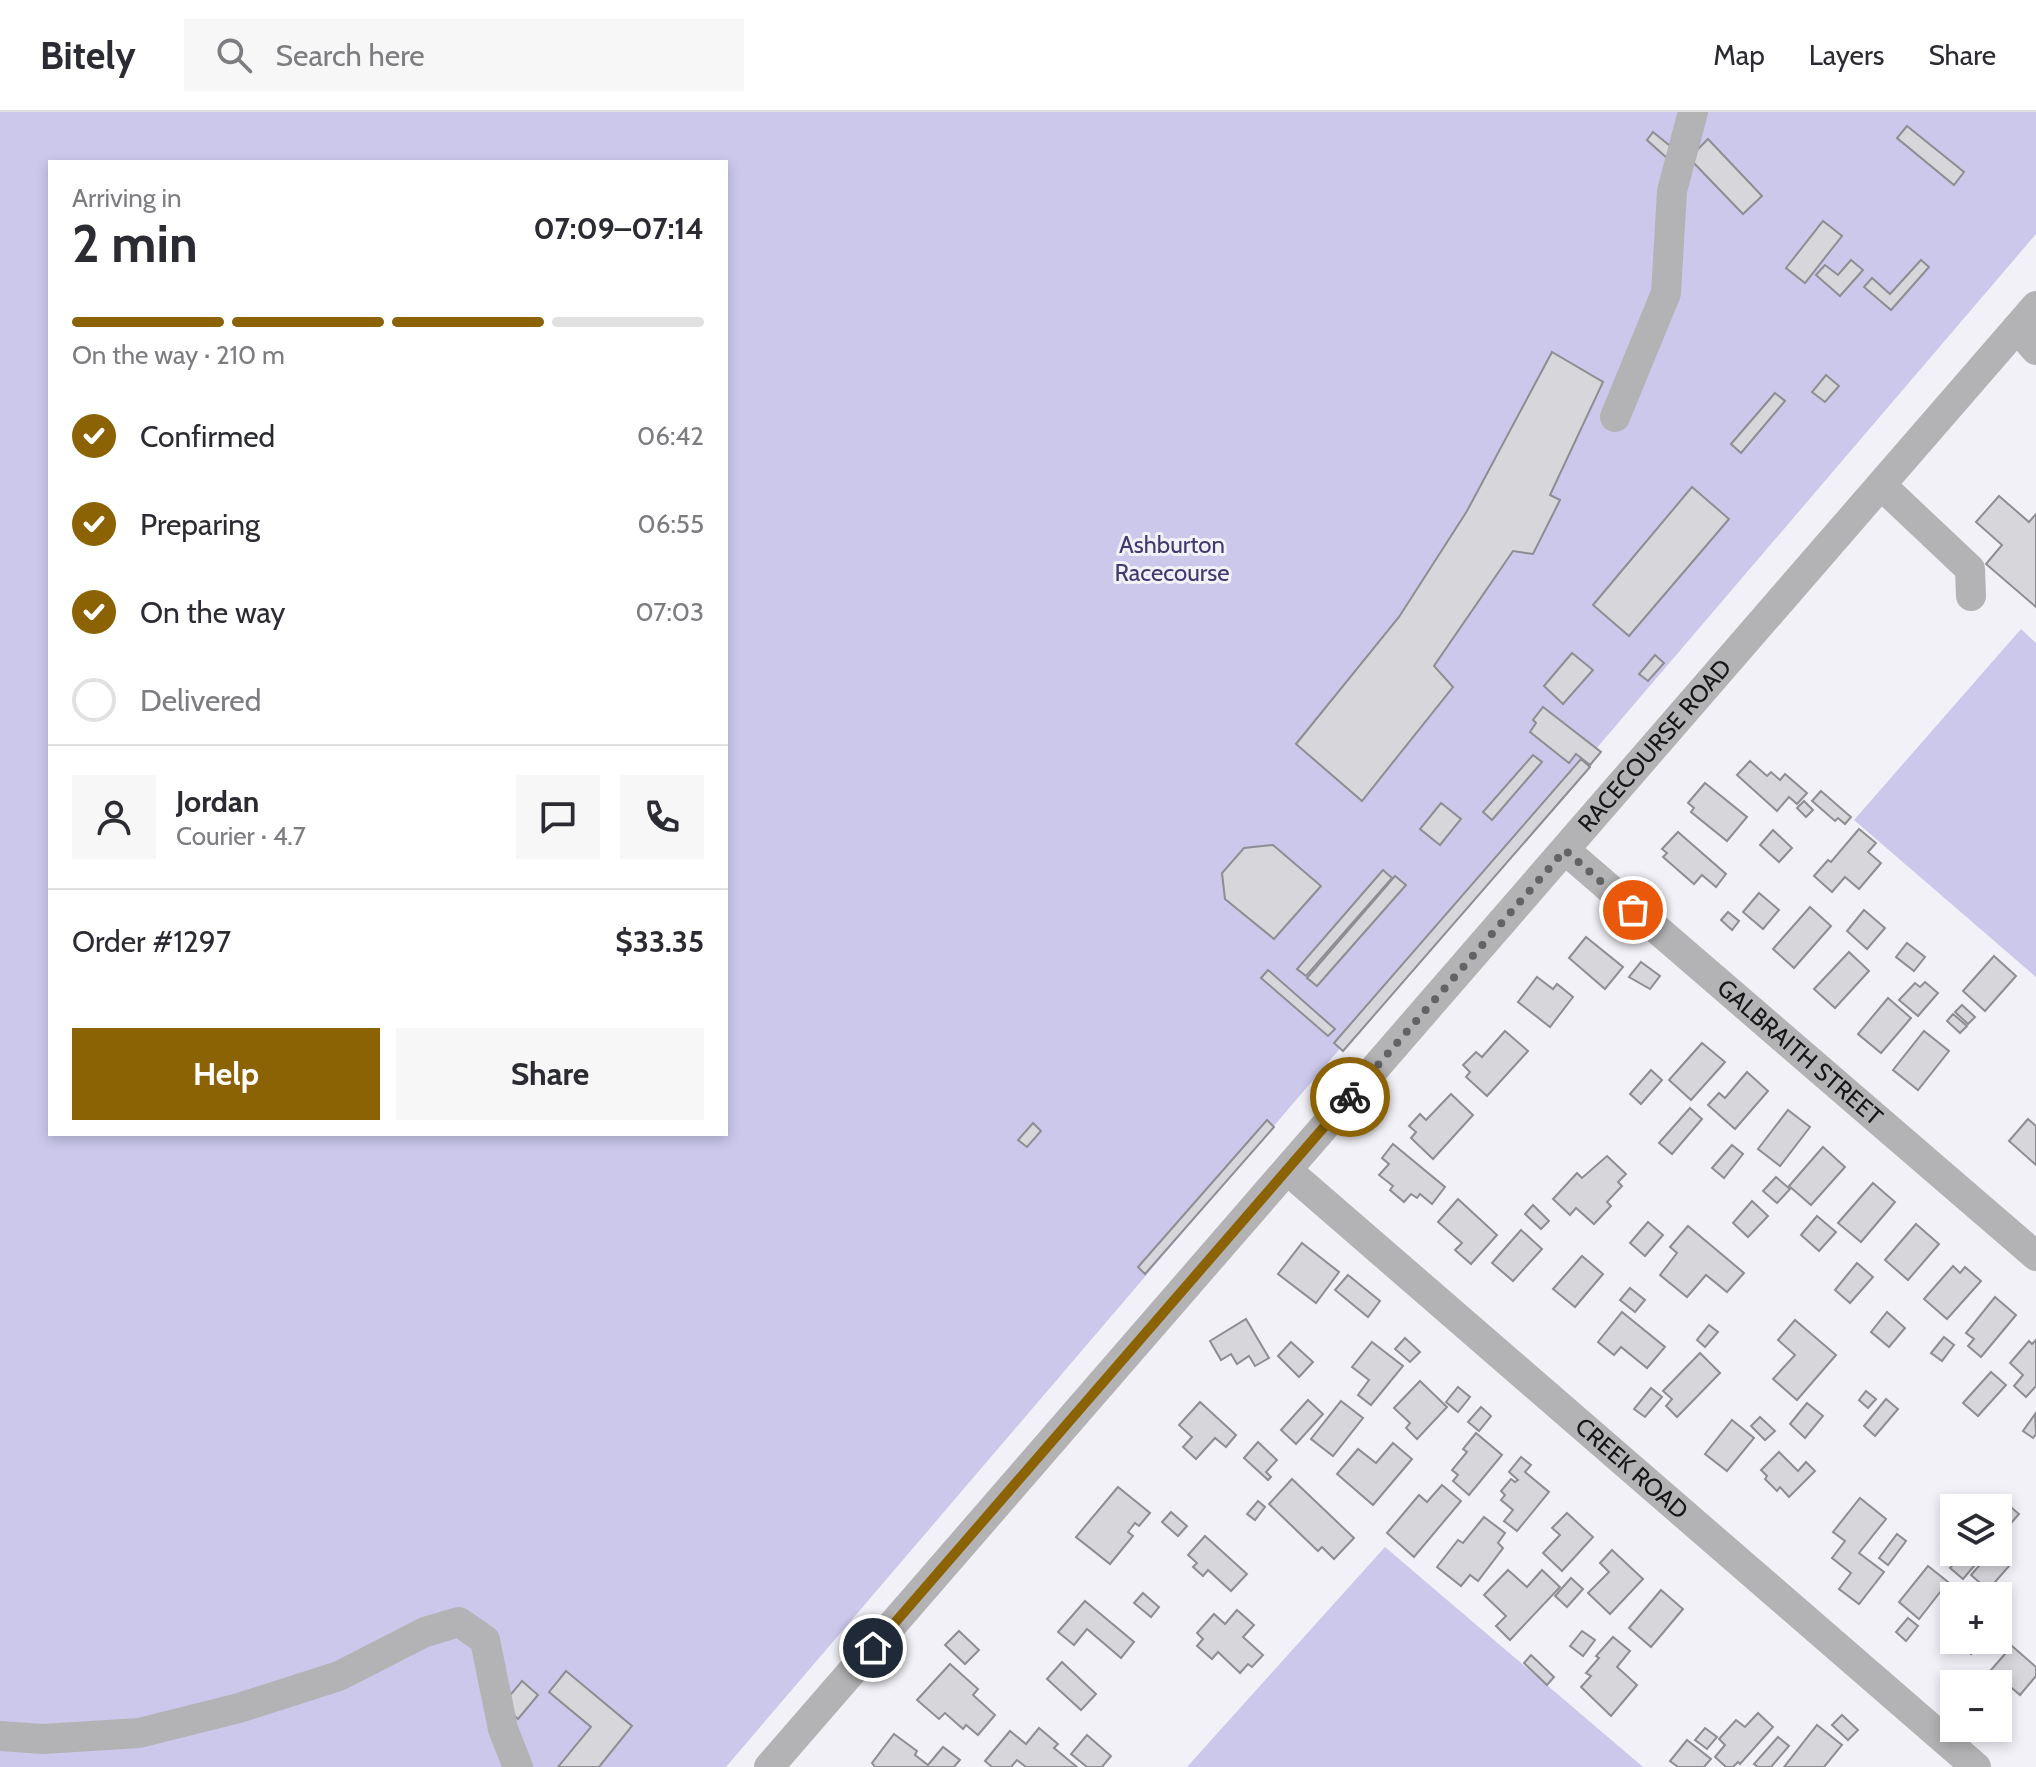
<!DOCTYPE html>
<meta charset="utf-8">
<style>
:root{--surface:#fff;--page:#f7f7f7;--text:#2b2b33;--muted:#7c7c81;--line:#e1e1e2;--accent:#8b6204}
body{margin:0;font-family:Cabin,sans-serif;background:var(--page);color:var(--text);height:100vh;display:flex;flex-direction:column;font-size:30px;white-space:nowrap}
*{box-sizing:border-box;margin:0}
p{font-size:26px;color:var(--muted)}
.icon{flex:none;width:44px;height:44px;fill:none;stroke:currentColor;stroke-width:2;stroke-linecap:round;stroke-linejoin:round}
.map{position:relative;flex:1;overflow:hidden}
.sheet{position:absolute;left:48px;top:48px;width:680px;height:976px;display:flex;flex-direction:column;background:var(--surface);border-radius:0px;box-shadow:0 4px 12px #0003}
.sheet>*{flex:none}
.buttons{position:absolute;left:1940px;top:1382px;display:grid;gap:16px}
.buttons a{display:grid;place-items:center;width:72px;height:72px;border-radius:0px;background:var(--surface);box-shadow:0 4px 12px #0003;font-size:40px}
.pin{position:absolute;display:grid;place-items:center;width:68px;height:68px;color:#fff;margin:-34px;border:4px solid #fff;border-radius:50%;box-shadow:0 2px 8px #0007}
.courier{position:absolute;display:grid;place-items:center;width:80px;height:80px;margin:-40px;border:6px solid #8b6204;border-radius:50%;background:#fff;color:#222;box-shadow:0 2px 10px #0007}
.overview em{font-style:normal;font-weight:700}
.overview div{display:flex;flex-direction:column-reverse}
.overview{display:flex;align-items:center;justify-content:space-between;height:136px;padding:0 24px}
h1{font-size:52px;font-weight:700;line-height:60px}
.bar{display:grid;grid-template-columns:repeat(4,1fr);gap:12px 8px;align-content:center;height:96px;padding:0 24px}
.bar i{height:10px;border-radius:6px;background:var(--line)}
.bar .active{background:var(--accent)}
.bar p{grid-column:span 4}
.line{display:flex;align-items:center;gap:20px;padding:0 24px;border-top:2px solid var(--line)}
.line div{flex:1}
.round{display:grid;place-items:center;flex:none;width:84px;height:84px;border-radius:0px;background:var(--page)}
ol{padding:0 24px;list-style:none}
li{display:flex;align-items:center;gap:24px;height:88px}
li p{margin-inline-start:auto}
li .icon{padding:8px;border-radius:50%;background:var(--accent);color:#fff;stroke-width:4}
li:last-child{color:var(--muted)}
li i{width:44px;height:44px;border:4px solid var(--line);border-radius:50%}
.cta{display:flex;gap:16px;margin-top:auto;padding:16px 24px}
.cta a{flex:1;height:92px;border-radius:0px;background:var(--accent);color:#fff;font-size:32px;font-weight:700;line-height:92px;text-align:center}
.cta a+a{background:var(--page);color:var(--text)}
header{display:flex;align-items:center;gap:48px;box-sizing:border-box;height:112px;padding:0 40px;background:var(--surface);border-bottom:2px solid var(--line)}
header strong{font-size:38px}
nav{display:flex;gap:44px;margin-inline-start:auto;font-size:28px}
.search{width:560px;height:72px;background:var(--page);display:flex;align-items:center;gap:20px;box-sizing:border-box;padding:0 28px;border-radius:0px;color:var(--muted);font-size:30px}
.map>svg:first-child{display:block}
</style>
<header>
<strong>Bitely</strong>
<div class="search"><svg class="icon" aria-label="search" viewBox="0 0 24 24"><circle cx="10" cy="10" r="6"/><path d="M15 15l6 6"/></svg>Search here</div>
<nav><a>Map</a><a>Layers</a><a>Share</a></nav>
</header>
<div class="map">
<svg width="2036" height="1655" viewBox="0 0 2036 1655">
<rect width="100%" height="100%" fill="#f1f1f7"/>
<g fill="#cbc8ec" fill-rule="evenodd">
<path d="M0 0H2036V122L726 1655H0ZM50 50H726V1022H50Z"/>
<polygon points="2021,517 2036,531 2036,865 1854,708"/>
<polygon points="1385,1435 1643,1655 1187,1655"/>
</g>
<g fill="#d6d6db" stroke="#8e8d92" stroke-width="2">
<polygon points="1907,14 1964,60 1954,73 1897,26"/>
<polygon points="1653,20 1675,38 1668,47 1647,28"/>
<polygon points="1708,27 1762,84 1743,102 1689,46"/>
<polygon points="1823,109 1842,124 1805,171 1786,156"/>
<polygon points="1851,148 1863,158 1840,184 1816,163 1825,153 1838,163"/>
<polygon points="1921,148 1929,155 1891,198 1864,175 1872,166 1890,182"/>
<polygon points="1552,240 1603,270 1550,383 1560,388 1533,442 1513,439 1434,554 1453,575 1362,689 1296,632 1399,505 1467,399"/>
<polygon points="1826,263 1839,274 1825,290 1812,280"/>
<polygon points="1775,281 1785,289 1741,341 1731,332"/>
<polygon points="1692,375 1729,407 1629,524 1593,493"/>
<polygon points="1999,384 2029,410 2036,402 2036,495 1986,452 2002,433 1976,410"/>
<polygon points="1572,541 1593,558 1563,592 1544,574"/>
<polygon points="1655,543 1664,551 1648,569 1639,562"/>
<polygon points="1543,595 1601,640 1590,653 1576,642 1569,651 1530,620 1536,611 1533,608"/>
<polygon points="1533,643 1542,650 1492,708 1483,700"/>
<polygon points="1581,647 1590,655 1343,939 1334,931"/>
<polygon points="1750,649 1767,664 1771,660 1780,668 1785,662 1807,681 1797,692 1789,685 1777,699 1737,663"/>
<polygon points="1705,671 1747,705 1727,729 1691,700 1694,696 1688,691"/>
<polygon points="1821,679 1851,705 1845,712 1838,706 1835,709 1812,689"/>
<polygon points="1804,689 1813,698 1806,705 1797,696"/>
<polygon points="1441,691 1461,707 1440,733 1420,717"/>
<polygon points="1859,717 1876,731 1868,740 1881,751 1859,777 1845,765 1832,780 1814,764 1828,748 1831,750"/>
<polygon points="1773,718 1792,736 1779,750 1760,733"/>
<polygon points="1678,720 1726,762 1716,775 1702,763 1694,772 1663,745 1667,741 1662,737"/>
<polygon points="1273,733 1321,774 1274,827 1225,787 1222,761 1244,736"/>
<polygon points="1383,758 1392,766 1306,864 1297,857"/>
<polygon points="1395,764 1406,773 1317,874 1307,866"/>
<polygon points="1759,781 1779,798 1763,817 1743,800"/>
<polygon points="1810,795 1831,814 1794,856 1773,837"/>
<polygon points="1864,798 1885,816 1867,837 1847,819"/>
<polygon points="1728,800 1739,809 1732,818 1721,808"/>
<polygon points="1586,825 1623,855 1605,877 1569,846"/>
<polygon points="1907,831 1925,845 1914,859 1896,845"/>
<polygon points="1849,840 1869,859 1835,896 1814,877"/>
<polygon points="1994,844 2016,864 1985,899 1963,879"/>
<polygon points="1641,850 1660,864 1650,877 1629,865"/>
<polygon points="1268,858 1335,917 1328,924 1261,866"/>
<polygon points="1537,865 1553,877 1557,872 1573,885 1550,915 1518,890"/>
<polygon points="1925,870 1938,881 1918,904 1899,888 1915,871 1920,875"/>
<polygon points="1888,886 1911,906 1881,941 1858,922"/>
<polygon points="1962,893 1975,905 1968,912 1955,900"/>
<polygon points="1953,902 1967,914 1960,921 1947,909"/>
<polygon points="1505,919 1528,939 1487,984 1466,965 1470,960 1463,953 1476,940 1482,945"/>
<polygon points="1924,919 1949,939 1918,978 1893,958"/>
<polygon points="1702,931 1725,950 1691,988 1669,968"/>
<polygon points="1651,958 1662,968 1641,992 1630,982"/>
<polygon points="1747,960 1768,979 1735,1017 1708,993 1719,981 1725,986"/>
<polygon points="1451,982 1473,1003 1433,1047 1411,1026 1416,1020 1409,1014 1420,1002 1426,1008"/>
<polygon points="1690,996 1702,1007 1672,1042 1659,1031"/>
<polygon points="1788,998 1810,1015 1780,1054 1758,1037"/>
<polygon points="2028,1007 2036,1014 2036,1053 2009,1029"/>
<polygon points="1267,1008 1274,1015 1145,1162 1138,1155"/>
<polygon points="1033,1011 1041,1019 1027,1035 1018,1028"/>
<polygon points="1393,1032 1445,1075 1432,1092 1420,1082 1417,1086 1411,1082 1404,1090 1390,1078 1393,1074 1379,1063 1389,1052 1382,1046"/>
<polygon points="1732,1033 1743,1042 1724,1066 1712,1056"/>
<polygon points="1823,1035 1845,1055 1811,1093 1789,1074"/>
<polygon points="1607,1044 1626,1062 1618,1070 1622,1074 1607,1090 1611,1094 1594,1112 1576,1096 1570,1103 1553,1087 1577,1061 1582,1066"/>
<polygon points="1776,1065 1790,1077 1777,1091 1763,1079"/>
<polygon points="1873,1071 1895,1090 1861,1130 1838,1111"/>
<polygon points="1458,1087 1497,1123 1471,1152 1455,1138 1462,1131 1438,1110"/>
<polygon points="1752,1089 1768,1104 1748,1125 1733,1111"/>
<polygon points="1533,1093 1549,1109 1541,1117 1525,1102"/>
<polygon points="1817,1104 1836,1120 1819,1139 1801,1123"/>
<polygon points="1648,1110 1663,1123 1645,1144 1630,1131"/>
<polygon points="1916,1112 1939,1132 1908,1168 1885,1148"/>
<polygon points="1688,1114 1744,1161 1727,1180 1706,1163 1687,1185 1660,1163 1677,1141 1670,1135"/>
<polygon points="1521,1118 1542,1137 1513,1169 1492,1151"/>
<polygon points="1302,1131 1339,1160 1316,1191 1278,1162"/>
<polygon points="1582,1144 1603,1162 1575,1195 1553,1177"/>
<polygon points="1857,1151 1873,1165 1850,1191 1835,1178"/>
<polygon points="1953,1154 1960,1161 1965,1155 1981,1169 1947,1207 1924,1187"/>
<polygon points="1348,1163 1380,1189 1368,1205 1335,1178"/>
<polygon points="1630,1176 1645,1188 1635,1200 1620,1188"/>
<polygon points="1995,1185 2016,1203 1981,1245 1968,1234 1974,1227 1966,1221"/>
<polygon points="1622,1200 1665,1235 1647,1256 1621,1235 1614,1243 1598,1230"/>
<polygon points="1887,1200 1905,1216 1889,1235 1871,1220"/>
<polygon points="1246,1207 1269,1246 1255,1254 1249,1244 1237,1252 1231,1242 1221,1248 1210,1229"/>
<polygon points="1795,1208 1836,1243 1797,1288 1773,1267 1795,1243 1778,1228"/>
<polygon points="1709,1213 1718,1220 1705,1235 1697,1228"/>
<polygon points="1944,1225 1954,1233 1942,1249 1931,1241"/>
<polygon points="1405,1226 1420,1240 1410,1250 1395,1237"/>
<polygon points="2036,1228 2036,1274 2026,1285 2014,1274 2023,1263 2010,1251 2029,1229 2032,1232"/>
<polygon points="1291,1230 1313,1250 1299,1265 1278,1244"/>
<polygon points="1372,1230 1403,1254 1371,1293 1358,1283 1369,1268 1352,1255"/>
<polygon points="1700,1241 1720,1261 1677,1305 1666,1294 1672,1287 1663,1279"/>
<polygon points="1991,1260 2006,1273 1978,1304 1963,1291"/>
<polygon points="1420,1269 1447,1295 1417,1327 1406,1316 1410,1311 1394,1296"/>
<polygon points="1458,1275 1470,1285 1458,1300 1446,1290"/>
<polygon points="1651,1276 1662,1285 1645,1305 1634,1297"/>
<polygon points="1866,1279 1876,1287 1868,1296 1859,1288"/>
<polygon points="1886,1287 1898,1297 1875,1324 1864,1314"/>
<polygon points="1308,1288 1323,1302 1296,1332 1281,1318"/>
<polygon points="1341,1289 1363,1306 1333,1344 1311,1327"/>
<polygon points="1200,1290 1236,1323 1226,1335 1215,1326 1196,1347 1183,1335 1192,1325 1179,1313"/>
<polygon points="1807,1291 1823,1304 1805,1326 1790,1312"/>
<polygon points="1481,1295 1491,1304 1479,1319 1468,1310"/>
<polygon points="2035,1302 2036,1322 2033,1326 2023,1319"/>
<polygon points="1760,1305 1775,1319 1765,1328 1751,1314"/>
<polygon points="1732,1308 1754,1326 1727,1359 1705,1342"/>
<polygon points="1476,1321 1502,1343 1469,1383 1453,1369 1458,1363 1452,1358 1467,1340 1463,1337"/>
<polygon points="1258,1330 1277,1348 1266,1360 1271,1365 1268,1368 1244,1346"/>
<polygon points="1393,1331 1412,1347 1373,1393 1337,1362 1358,1337 1376,1351"/>
<polygon points="1779,1340 1798,1359 1806,1350 1815,1359 1789,1385 1780,1375 1777,1379 1765,1367 1767,1364 1761,1358"/>
<polygon points="1521,1345 1531,1353 1525,1360 1549,1380 1517,1419 1504,1409 1513,1398 1501,1388 1505,1383 1501,1379 1511,1367 1515,1370 1518,1368 1509,1360"/>
<polygon points="1292,1367 1354,1426 1334,1447 1322,1435 1318,1439 1269,1392"/>
<polygon points="1442,1373 1461,1389 1414,1445 1387,1421 1419,1383 1427,1390"/>
<polygon points="1118,1375 1150,1401 1139,1414 1135,1411 1128,1420 1133,1424 1110,1452 1076,1425"/>
<polygon points="1999,1385 2019,1402 1998,1426 1998,1396 1990,1396"/>
<polygon points="1860,1386 1886,1407 1859,1441 1884,1460 1859,1492 1839,1477 1851,1461 1832,1446 1845,1429 1833,1420"/>
<polygon points="1258,1389 1265,1395 1255,1408 1247,1402"/>
<polygon points="1171,1400 1187,1414 1178,1424 1162,1410"/>
<polygon points="1567,1401 1593,1425 1562,1459 1543,1441 1560,1423 1552,1416"/>
<polygon points="1484,1405 1505,1421 1498,1431 1503,1436 1478,1469 1470,1463 1461,1474 1437,1455 1458,1428 1463,1431"/>
<polygon points="1954,1418 1954,1440 1986,1440 1963,1467 1950,1456 1957,1448 1941,1434"/>
<polygon points="1897,1422 1906,1429 1888,1453 1879,1446"/>
<polygon points="1205,1424 1247,1462 1231,1479 1208,1458 1203,1464 1193,1455 1197,1451 1188,1443"/>
<polygon points="1612,1438 1643,1467 1610,1502 1588,1481 1609,1460 1600,1451"/>
<polygon points="1991,1440 2010,1453 1988,1478 1971,1463"/>
<polygon points="1928,1454 1948,1470 1919,1507 1899,1490"/>
<polygon points="1508,1458 1527,1475 1542,1458 1560,1475 1510,1528 1496,1514 1506,1504 1484,1483"/>
<polygon points="1571,1466 1583,1477 1567,1495 1555,1484"/>
<polygon points="1661,1478 1683,1497 1651,1535 1629,1516"/>
<polygon points="1143,1481 1159,1495 1151,1505 1134,1491"/>
<polygon points="1085,1489 1134,1530 1121,1546 1087,1517 1074,1533 1058,1520"/>
<polygon points="1237,1498 1254,1513 1243,1525 1263,1543 1252,1555 1248,1552 1240,1561 1218,1540 1212,1547 1197,1534 1203,1527 1197,1521 1214,1502 1225,1512"/>
<polygon points="1954,1502 1954,1526 1942,1515"/>
<polygon points="1908,1506 1918,1514 1906,1529 1896,1520"/>
<polygon points="959,1519 979,1538 965,1552 945,1533"/>
<polygon points="1582,1519 1595,1528 1583,1544 1570,1534"/>
<polygon points="1613,1525 1630,1539 1617,1555 1637,1573 1611,1604 1581,1575 1591,1564 1586,1561 1599,1546 1596,1544"/>
<polygon points="1957,1528 1984,1528 1971,1542"/>
<polygon points="2012,1534 2036,1555 2036,1564 2020,1583 1991,1558"/>
<polygon points="1531,1543 1554,1565 1547,1573 1524,1551"/>
<polygon points="1062,1550 1096,1582 1081,1598 1047,1567"/>
<polygon points="950,1552 978,1577 973,1583 995,1603 978,1623 966,1613 963,1617 945,1601 939,1607 917,1588"/>
<polygon points="566,1559 632,1614 599,1655 558,1655 591,1615 549,1580"/>
<polygon points="522,1569 538,1583 518,1607 502,1593"/>
<polygon points="1758,1601 1773,1615 1740,1652 1738,1650 1733,1655 1726,1655 1715,1645 1725,1633 1719,1627 1736,1608 1745,1615"/>
<polygon points="1842,1603 1858,1618 1848,1628 1832,1613"/>
<polygon points="1817,1613 1842,1633 1824,1655 1784,1655"/>
<polygon points="1039,1616 1058,1632 1054,1636 1077,1655 1026,1655 1017,1648 1011,1655 992,1655 985,1649 1010,1619 1026,1632"/>
<polygon points="1705,1616 1717,1625 1707,1637 1695,1628"/>
<polygon points="894,1622 917,1639 915,1643 928,1653 943,1635 960,1648 954,1655 875,1655 872,1651"/>
<polygon points="1087,1623 1111,1644 1102,1655 1087,1655 1071,1642"/>
<polygon points="1778,1625 1789,1634 1771,1655 1758,1655 1754,1652"/>
<polygon points="1687,1628 1711,1647 1704,1655 1678,1655 1670,1649"/>
</g>
<g fill="none" stroke-linecap="round" stroke-linejoin="round">
<g stroke="#b3b3b5" stroke-width="30">
<polyline points="2017,216 2036,238"/>
<polyline points="1615,305 1666,181 1672,79 1693,0"/>
<polyline points="1881,373 1970,457 1971,484"/>
<path id="s1" d="M1565 738 2036 1144"/>
<path id="s2" d="M1287 1058 1976 1655"/>
<polyline points="0,1624 43,1627 139,1621 239,1596 339,1564 425,1520 459,1510 485,1528 503,1617 518,1655"/>
<path id="s3" d="M769 1655 2036 194"/>
</g>
</g>
<g fill="none" stroke-linecap="round" stroke-linejoin="round">
<polyline stroke="#636366" stroke-width="8" stroke-dasharray="0 14.4" points="1350,985 1565,738 1633,798"/>
<polyline stroke="#8b6204" stroke-width="10" points="873,1536 1350,985"/>
</g>
<g text-anchor="middle" stroke-width="6" stroke-linejoin="round" paint-order="stroke">
<g font-size="24" fill="#42396e" stroke="#f1f1f7">
<text x="1172" y="441">Ashburton<tspan x="1172" dy="28">Racecourse</tspan></text>
</g>
<g font-size="24" fill="#161618" stroke="#f1f1f7">
<text dy="8" stroke="none"><textPath href="#s3" startOffset="1352">RACECOURSE ROAD</textPath></text>
<text dy="8" stroke="none"><textPath href="#s1" startOffset="310">GALBRAITH STREET</textPath></text>
<text dy="8" stroke="none"><textPath href="#s2" startOffset="456">CREEK ROAD</textPath></text>
</g>
</g>
</svg>
<div class="buttons">
<a><svg class="icon" aria-label="layers" viewBox="0 0 24 24"><path d="M12 4l9 5-9 5-9-5zM3 14l9 5 9-5"/></svg></a>
<a>+</a>
<a>−</a>
</div>
<div class="pin" style="left:1633px;top:798px;background:#ea580c"><svg class="icon" aria-label="bag" viewBox="0 0 24 24"><path d="M5 8h14l-1 12H6zM9 8a3 3 0 0 1 6 0"/></svg></div>
<div class="pin" style="left:873px;top:1536px;background:#1f2937"><svg class="icon" aria-label="home" viewBox="0 0 24 24"><path d="M3 11l9-7 9 7M6 9v11h12V9"/></svg></div>
<div class="courier" style="left:1350px;top:985px"><svg class="icon" aria-label="bike" viewBox="0 0 24 24"><circle cx="6" cy="16" r="4"/><circle cx="18" cy="16" r="4"/><path d="M6 16l4-8h5l3 8M10 8l3 8H6M13 5h3"/></svg></div>
<section class="sheet">
<div class="overview"><div><h1>2 min</h1><p>Arriving in</p></div><em>07:09–07:14</em></div>
<div class="bar"><i class="active"></i><i class="active"></i><i class="active"></i><i></i><p>On the way · 210 m</p></div>
<ol>
<li><svg class="icon" aria-label="check" viewBox="0 0 24 24"><path d="M5 12l5 5 9-10"/></svg>Confirmed<p>06:42</p></li>
<li><svg class="icon" aria-label="check" viewBox="0 0 24 24"><path d="M5 12l5 5 9-10"/></svg>Preparing<p>06:55</p></li>
<li><svg class="icon" aria-label="check" viewBox="0 0 24 24"><path d="M5 12l5 5 9-10"/></svg>On the way<p>07:03</p></li>
<li><i></i>Delivered</li>
</ol>
<div class="line" style="height:144px"><a class="round"><svg class="icon" aria-label="person" viewBox="0 0 24 24"><circle cx="12" cy="8" r="4"/><path d="M4 21q1-7 8-7t8 7"/></svg></a><div><b>Jordan</b><p>Courier · 4.7</p></div><a class="round"><svg class="icon" aria-label="chat" viewBox="0 0 24 24"><path d="M4 5h16v11H9l-5 4z"/></svg></a><a class="round"><svg class="icon" aria-label="phone" viewBox="0 0 24 24"><path d="M5 4h4l2 5-3 2q2 4 5 5l2-3 5 2v4C11 20 4 13 5 4z"/></svg></a></div>
<div class="line" style="height:104px"><div>Order #1297</div><b>$33.35</b></div>
<div class="cta"><a>Help</a><a>Share</a></div>
</section>
</div>
